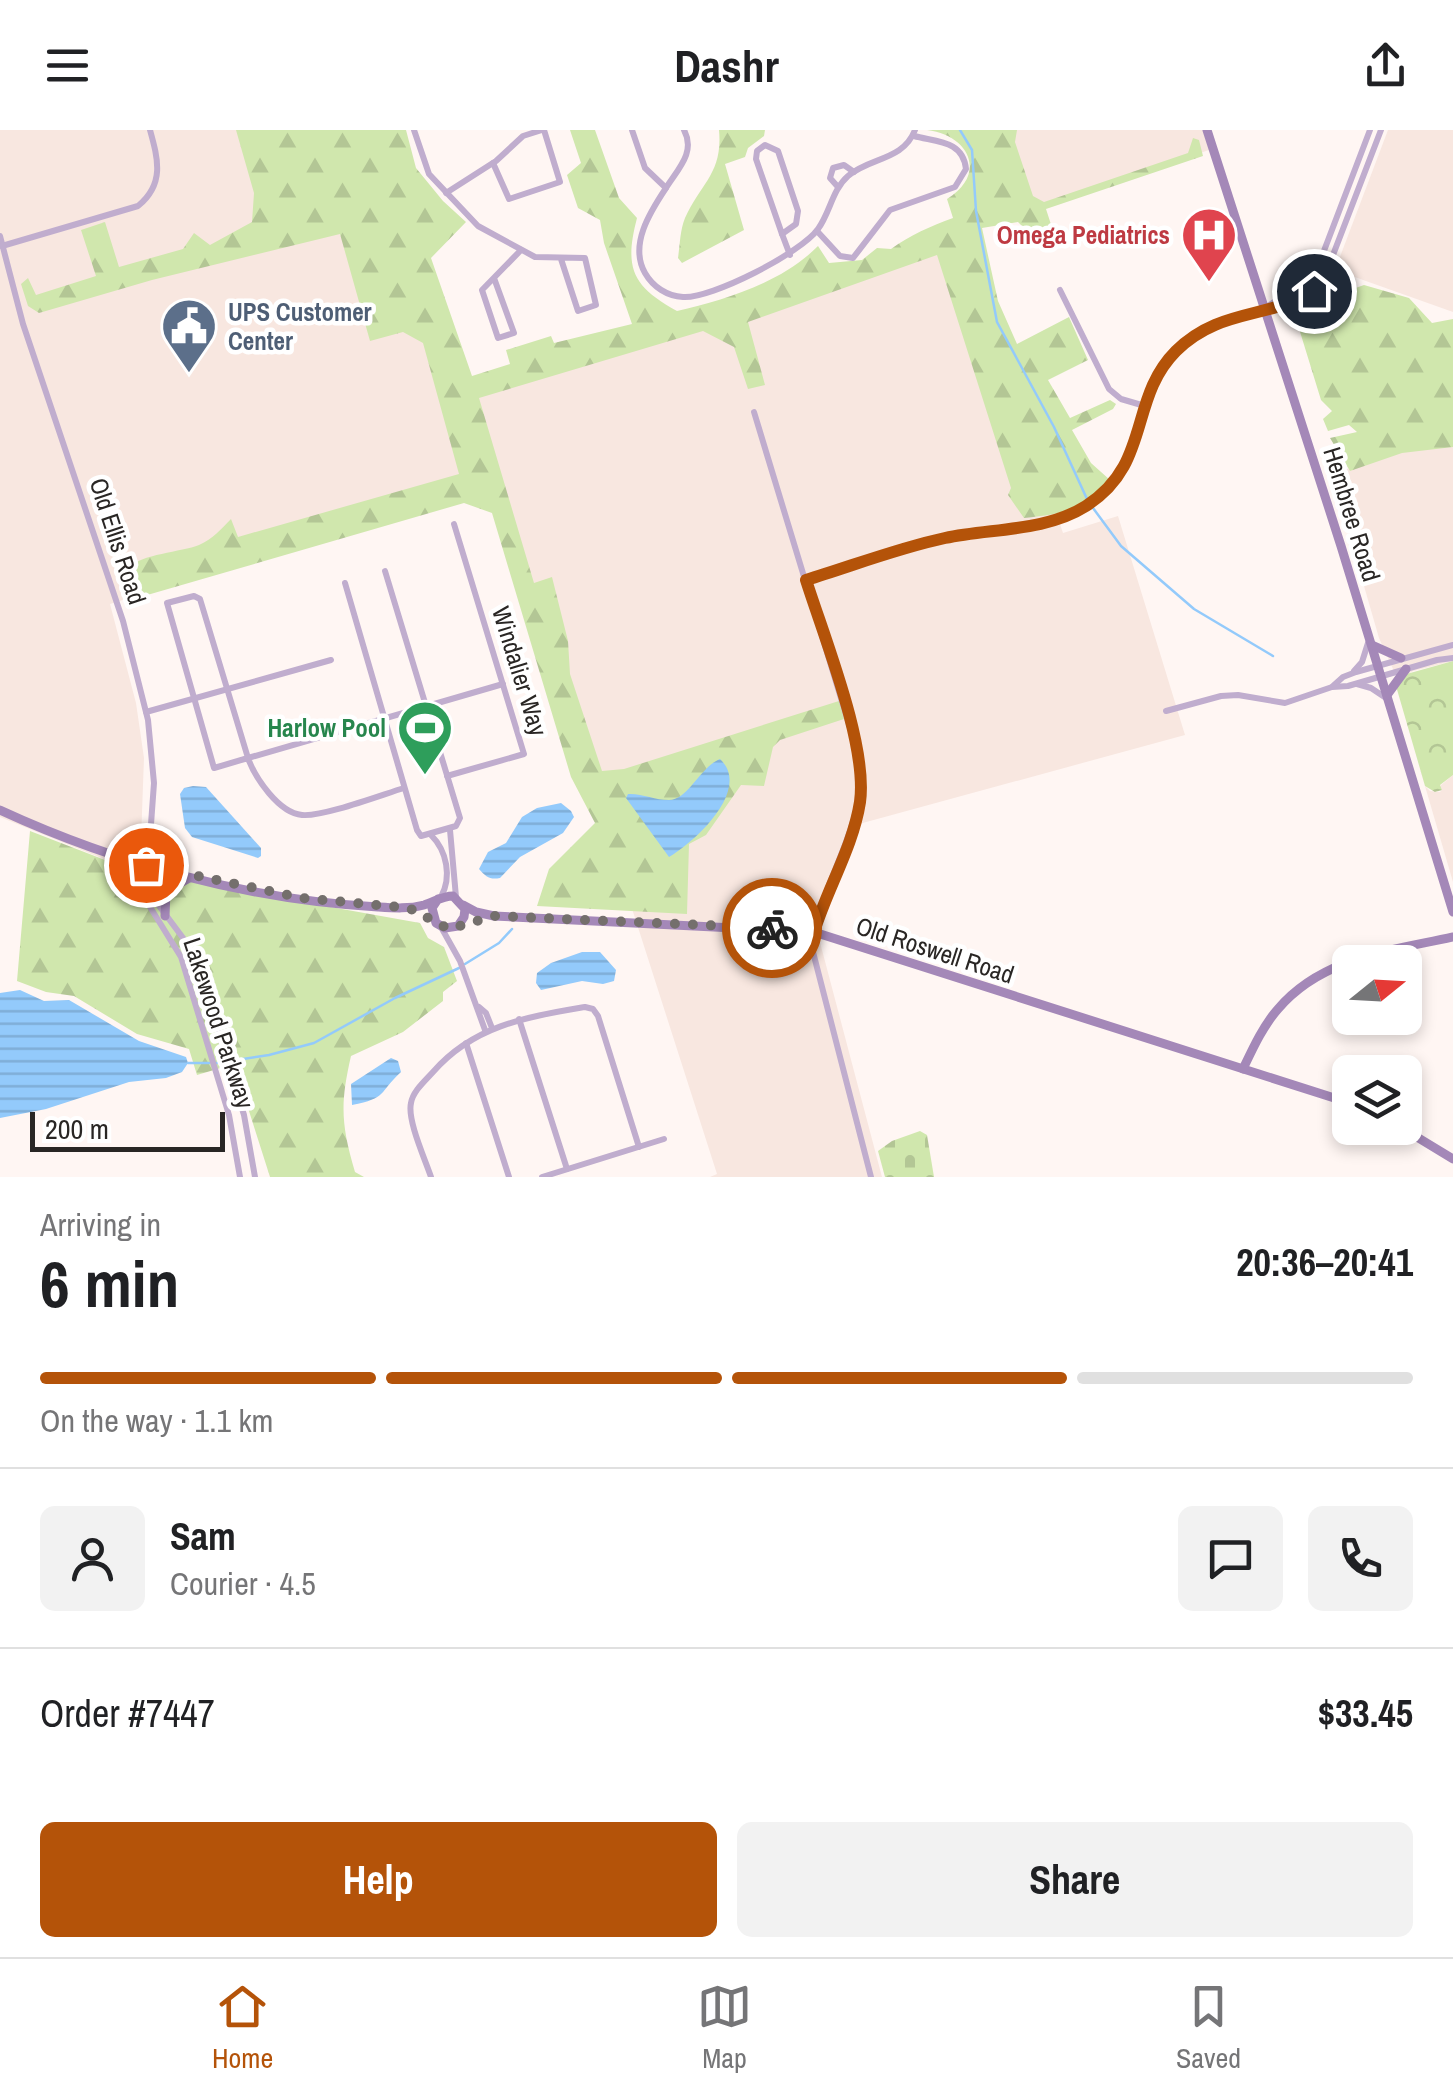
<!DOCTYPE html>
<meta charset="utf-8">
<style>
:root{--surface:#fff;--page:#f2f2f2;--text:#202124;--muted:#757577;--line:#e0e0e0;--accent:#b45309}
body{margin:0;font-family:"Archivo Narrow",sans-serif;background:var(--page);color:var(--text);height:100vh;display:flex;flex-direction:column;font-size:38px;white-space:nowrap}
*{box-sizing:border-box;margin:0}
p{font-size:32px;color:var(--muted)}
.icon{flex:none;width:55px;height:55px;fill:none;stroke:currentColor;stroke-width:2;stroke-linecap:round;stroke-linejoin:round}
.map{position:relative;height:1047px;overflow:hidden}
.details{display:flex;flex-direction:column;background:var(--surface);flex:1}
.details>*{flex:none}
.needle{width:65px;rotate:72deg}
.controls{position:absolute;left:1332px;top:815px;display:grid;gap:20px}
.controls a{display:grid;place-items:center;width:90px;height:90px;border-radius:15px;background:var(--surface);box-shadow:0 5px 15px #0003;font-size:50px}
.scale{position:absolute;left:30px;bottom:25px;width:195px;box-sizing:border-box;padding-left:10px;border:5px solid #292624;border-top:0;font-size:28px;line-height:35px;white-space:nowrap;color:#292624;-webkit-text-stroke:8px #fff;paint-order:stroke}
.pin{position:absolute;display:grid;place-items:center;width:85px;height:85px;color:#fff;margin:-42px;border:5px solid #fff;border-radius:50%;box-shadow:0 2px 10px #0007}
.courier{position:absolute;display:grid;place-items:center;width:100px;height:100px;margin:-50px;border:8px solid #b45309;border-radius:50%;background:#fff;color:#222;box-shadow:0 2px 12px #0007}
.overview em{font-style:normal;font-weight:700}
.overview div{display:flex;flex-direction:column-reverse}
.overview{display:flex;align-items:center;justify-content:space-between;height:170px;padding:0 40px}
h1{font-size:65px;font-weight:700;line-height:75px}
.bar{display:grid;grid-template-columns:repeat(4,1fr);gap:15px 10px;align-content:center;height:120px;padding:0 40px}
.bar i{height:12px;border-radius:8px;background:var(--line)}
.bar .on{background:var(--accent)}
.bar p{grid-column:span 4}
.line{display:flex;align-items:center;gap:25px;padding:0 40px;border-top:2px solid var(--line)}
.line div{flex:1}
.round{display:grid;place-items:center;flex:none;width:105px;height:105px;border-radius:15px;background:var(--page)}
.cta{display:flex;gap:20px;margin-top:auto;padding:20px 40px}
.cta a{flex:1;height:115px;border-radius:15px;background:var(--accent);color:#fff;font-size:40px;font-weight:700;line-height:115px;text-align:center}
.cta a+a{background:var(--page);color:var(--text)}
header{display:flex;justify-content:space-between;align-items:center;height:130px;padding:0 40px;background:var(--surface);font-size:45px;font-weight:700}
.tabs{display:flex;justify-content:space-around;align-items:center;height:140px;border-top:2px solid var(--line);background:var(--surface);font-size:28px;color:var(--muted)}
.tabs a{display:grid;justify-items:center;gap:5px}
.tabs .on{color:var(--accent)}
.map>svg:first-child{display:block}
</style>
<header><svg class="icon" aria-label="menu" viewBox="0 0 24 24"><path d="M4 6h16M4 12h16M4 18h16"/></svg>Dashr<svg class="icon" aria-label="share" viewBox="0 0 24 24"><path d="M12 15V3M7 8l5-5 5 5M5 13v7h14v-7"/></svg></header>
<div class="map">
<svg width="1453" height="1047" viewBox="0 0 1453 1047">
<defs>
<pattern id="forest-firs" width="22" height="20" patternUnits="userSpaceOnUse" patternTransform="scale(2.5)"><rect width="22" height="20" fill="#d0e7ad"/><path d="M5 1l3.5 6h-7zM16 11l3.5 6h-7z" fill="#b3c695"/></pattern>
<pattern id="cemetery-stones" width="16" height="16" patternUnits="userSpaceOnUse" patternTransform="scale(2.5)"><rect width="16" height="16" fill="#d0e7ad"/><path d="M2 7V4a2 2 0 0 1 4 0v3zM10 15v-3a2 2 0 0 1 4 0v3z" fill="#b3c695"/></pattern>
<pattern id="park-crowns" width="20" height="18" patternUnits="userSpaceOnUse" patternTransform="scale(2.5)"><rect width="20" height="18" fill="#d0e7ad"/><path d="M2 6a3 3 0 1 1 6 0M12 15a3 3 0 1 1 6 0" fill="none" stroke="#b3c695"/></pattern>
<pattern id="water-rules" width="6" height="5" patternUnits="userSpaceOnUse" patternTransform="scale(2.5)"><rect width="6" height="5" fill="#93cafb"/><path d="M0 2.5h6" fill="none" stroke="#7fadd7"/></pattern>
</defs>
<rect width="100%" height="100%" fill="#fff6f3"/>
<g fill="#f8e7e0">
<polygon points="0,0 389,0 471,266 971,100 973,0 1203,0 1209,20 971,100 1000,214 1063,403 1118,386 1185,605 859,694 817,801 882,1047 710,1047 717,1044 496,354 110,474 136,573 144,628 141,710 136,742 0,687"/>
<polygon points="1388,0 1453,0 1453,182 1335,140"/>
<polygon points="1453,312 1453,531 1413,541 1398,550 1379,508 1332,345 1401,318"/>
<polygon points="1453,645 1453,752 1425,656 1430,661 1440,662 1442,660 1440,656"/>
</g>
<g fill="url(#forest-firs)">
<path d="M236 0H406L416 38 443 71 466 92 431 128 472 246 510 234 506 220 551 206 554 213 632 194 604 113 600 90 578 78 567 45 581 33 570 0H595L619 68 637 88C624 138 632 156 677 181 725 170 783 152 818 116L829 133 862 130 877 118 891 119C910 105 931 96 953 88L947 69C988 44 969 5 927 0H1017L1015 12 1033 66 1044 72 1188 23 1193 8 1199 10 1203 26 1046 79 1058 116 1044 118 1018 92 982 98 998 171 1017 214 1069 187 1088 230 1048 250 1070 288 1110 270 1116 274 1113 279 1072 300 1091 333 1110 350C1080 380 1064 384 1024 388L1008 365 1011 358 937 125 748 192 765 255 748 259 734 217 703 201 479 268 534 453 552 447 568 511 570 544 602 641 624 639 839 571 844 589 780 610 773 617 764 656 741 655 706 705 689 714 687 784 537 776 549 739 595 693 571 647 492 383 464 373 130 470C127 460 121 448 129 438 140 424 182 422 199 415 213 409 221 399 231 389L238 407 459 344 423 213 403 202 370 211 340 104 152 150 39 183 28 176 21 154 28 148 36 165 96 146 81 100 105 92 119 137 183 119 194 103 210 115 252 92 254 63Z"/>
<path d="M719 0H765L764 6 748 18 745 27 725 34 744 100 682 133 678 128C680 115 680 100 685 88 701 53 723 43 719 0Z"/>
<polygon points="1364,155 1409,168 1432,193 1453,189 1453,317 1402,323 1350,341 1330,308 1357,302 1349,295 1328,301 1323,289 1332,281 1321,270 1297,192 1330,167"/>
<path d="M30 701 136 742 420 793 428 808 444 817 457 851 443 862V871L403 902 351 926C340 974 341 994 355 1042L364 1047H270L234 934 197 945 189 919 137 904 74 866 46 862 17 851Z"/>
</g>
<polygon fill="url(#cemetery-stones)" points="920,1001 927,1005 934,1047 885,1047 878,1021 892,1011"/>
<polygon fill="url(#park-crowns)" points="1453,531 1453,645 1440,655 1442,660 1435,662 1425,656 1396,556 1403,545"/>
<g fill="url(#water-rules)">
<path d="M720 629C752 659 696 711 669 727L626 668 628 664C641 663 655 670 669 670 688 670 700 637 720 629Z"/>
<polygon points="193,656 206,657 261,718 261,726 258,728 192,707 185,698 180,664 184,658"/>
<path d="M561 673 571 681 574 687 563 703 520 727 500 748C490 750 486 747 479 739L488 722 506 713 522 687 537 678Z"/>
<polygon points="582,822 600,822 616,840 614,851 603,854 582,851 541,860 536,853 537,843 551,833"/>
<polygon points="20,860 44,871 69,870 139,911 186,927 188,933 182,942 166,948 129,952 46,979 0,988 0,863"/>
<path d="M391 928 398 931 401 942C378 963 388 968 352 975L351 954Z"/>
</g>
<g fill="none" stroke-linecap="round" stroke-linejoin="round">
<g stroke="#93cafb" stroke-width="2.5">
<polyline points="960,0 972,20 976,81 997,192 1054,297 1087,369"/>
<polyline points="1093,378 1121,416 1194,479 1273,526"/>
<polyline points="465,834 499,813 512,799"/>
<polyline points="188,933 209,933"/>
<polyline points="217,933 269,925 314,913 395,868 459,838"/>
</g>
<g stroke="#c0adce" stroke-width="6">
<polyline points="414,0 429,44 478,96 535,127 585,128 596,175 578,181 561,129"/>
<path d="M632 0 645 38 666 58C678 39 696 22 684 0"/>
<polygon points="765,15 778,21 798,81 796,94 782,104 756,29 757,21"/>
<polyline points="493,33 509,69 560,52 544,0"/>
<polyline points="838,57 830,48 833,38 844,35 854,42"/>
<path d="M666 58C650 82 629 115 645 143 653 157 667 166 683 167 711 169 801 123 818 99 830 83 832 60 848 46 870 27 903 31 915 0"/>
<polyline points="446,63 496,31 523,6 542,0"/>
<path d="M817 101 840 126 853 128 890 80 955 57 966 39C963 10 936 12 914 6"/>
<polyline points="782,104 790,125"/>
<polyline points="0,106 23,194 123,491 148,590 154,653 150,708 141,747 142,764 181,827 229,985 240,1047"/>
<path d="M2 116 138 76C165 54 158 29 150 0"/>
<polyline points="494,148 514,203 498,208 482,160 521,120"/>
<polyline points="1060,160 1109,259 1121,269 1145,276"/>
<path d="M1267 177C1282 164 1301 163 1314 147L1370 0"/>
<path d="M754 282 860 631C866 704 816 753 813 822L871 1047"/>
<path d="M806 450C852 436 898 419 945 408 1004 394 1071 403 1114 352 1151 308 1138 251 1186 212 1226 179 1293 186 1323 151L1381 0"/>
<polyline points="345,453 417,700 421,706 456,696 460,688 385,441"/>
<polyline points="1354,541 1362,532 1368,513"/>
<polyline points="1357,554 1371,558 1386,568"/>
<polyline points="1333,556 1343,547 1356,542 1453,515"/>
<polyline points="1166,581 1221,566 1238,565 1285,573 1332,557 1348,556 1437,530 1453,528"/>
<polyline points="146,582 331,530"/>
<polyline points="447,646 524,624 454,394"/>
<path d="M404 658C381 665 323 687 302 685 279 683 255 648 248 628L214 638 167 473 194 466 200 469 248 628 503 554"/>
<polyline points="450,700 456,767"/>
<path d="M431 705C447 721 452 747 441 767"/>
<polyline points="146,736 151,765 189,816 199,840 244,985 255,1047"/>
<polyline points="441,797 460,831 485,900"/>
<polyline points="479,877 486,883 492,898"/>
<polyline points="519,889 567,1039"/>
<polyline points="466,913 509,1047"/>
<path d="M431 1047C425 1029 407 990 411 973 413 961 425 951 433 942 474 895 527 887 585 877L593 879 598 886 639 1017"/>
<polyline points="542,1047 664,1009"/>
</g>
<g stroke="#a488b8" stroke-width="9">
<polyline points="1207,0 1341,416 1453,782"/>
<polyline points="1372,515 1401,528"/>
<polyline points="1387,565 1406,539"/>
<path d="M0 680C117 734 249 770 378 777 394 778 409 779 424 775 434 772 442 766 453 766L465 779 464 787 458 796 445 798 436 793 432 778 438 769"/>
<polyline points="150,705 162,726 176,740"/>
<polyline points="120,726 139,719 150,703"/>
<polyline points="463,775 476,782 494,786 814,802 1350,973"/>
<polyline points="165,786 166,761 189,748"/>
<path d="M1243 939C1253 918 1263 896 1278 879 1322 827 1390 821 1453 807"/>
<polyline points="1402,998 1453,1029"/>
</g>
</g>
<g fill="none" stroke-linecap="round" stroke-linejoin="round">
<polyline stroke="#746f6c" stroke-width="10" stroke-dasharray="0 18" points="146,735 302,768 409,778 449,799 494,786 772,798"/>
<path stroke="#b45309" stroke-width="12" d="M772 798 814 802C827 759 853 717 860 672 868 616 824 507 806 450 852 436 898 418 945 408 991 398 1045 402 1086 376 1152 334 1128 269 1176 221 1219 178 1269 189 1314 161"/>
</g>
<defs>
<g id="hospital-pin" transform="scale(2.875)"><path d="M0 17L-7.5 6A9.5 9.5 0 1 1 7.5 6Z" fill="#e0444e" stroke="#fff"/><path d="M-5-5h3v3.5h4V-5h3V5h-3V1.5h-4V5h-3Z" fill="#fff"/></g>
<g id="civic-pin" transform="scale(2.875)"><path d="M0 17L-7.5 6A9.5 9.5 0 1 1 7.5 6Z" fill="#5c6f8a" stroke="#fff"/><path d="M-.6-6.5H3V-4.5H.6V-3L4-1V1h2V6H-6V1h2V-1L-.6-3ZM-1.2 2.5V6h2.4V2.5Z" fill="#fff"/></g>
<g id="stadium-pin" transform="scale(2.875)"><path d="M0 17L-7.5 6A9.5 9.5 0 1 1 7.5 6Z" fill="#2e9e5b" stroke="#fff"/><path d="M0-5a6.5 5 0 1 0 0 10a6.5 5 0 1 0 0-10ZM-3.5-1.8h7v3.6h-7Z" fill="#fff"/></g>
</defs>
<g fill-rule="evenodd">
<use href="#hospital-pin" x="1209" y="105"/>
<use href="#civic-pin" x="189" y="196"/>
<use href="#stadium-pin" x="425" y="598"/>
</g>
<g text-anchor="middle" stroke-width="9" stroke-linejoin="round" paint-order="stroke">
<g font-size="25" font-weight="bold" fill="#be3a42" stroke="#fff" text-anchor="end">
<text x="1170" y="114">Omega Pediatrics</text>
</g>
<g font-size="25" font-weight="bold" fill="#4e5e75" stroke="#fff" text-anchor="start">
<text x="228" y="191">UPS Customer<tspan x="228" dy="29">Center</tspan></text>
</g>
<g font-size="25" fill="#292624" stroke="#fff">
<text transform="translate(1352 384) rotate(73)" y="9">Hembree Road</text>
<text transform="translate(118 411) rotate(72)" y="9">Old Ellis Road</text>
<text transform="translate(520 541) rotate(73)" y="9">Windalier Way</text>
<text transform="translate(935 820) rotate(18)" y="9">Old Roswell Road</text>
<text transform="translate(219 893) rotate(72)" y="9">Lakewood Parkway</text>
</g>
<g font-size="25" font-weight="bold" fill="#27864d" stroke="#fff" text-anchor="end">
<text x="386" y="607">Harlow Pool</text>
</g>
</g>
</svg>
<div class="controls">
<a><svg class="needle" viewBox="-14 -14 28 28"><path d="M0-13l5 13h-10z" fill="#e53935"/><path d="M0 13l5-13h-10z" fill="#757577"/></svg></a>
<a><svg class="icon" aria-label="layers" viewBox="0 0 24 24"><path d="M12 4l9 5-9 5-9-5zM3 14l9 5 9-5"/></svg></a>
</div>
<div class="scale">200 m</div>
<div class="pin" style="left:146px;top:735px;background:#ea580c"><svg class="icon" aria-label="bag" viewBox="0 0 24 24"><path d="M5 8h14l-1 12H6zM9 8a3 3 0 0 1 6 0"/></svg></div>
<div class="pin" style="left:1314px;top:161px;background:#1f2937"><svg class="icon" aria-label="home" viewBox="0 0 24 24"><path d="M3 11l9-7 9 7M6 9v11h12V9"/></svg></div>
<div class="courier" style="left:772px;top:798px"><svg class="icon" aria-label="bike" viewBox="0 0 24 24"><circle cx="6" cy="16" r="4"/><circle cx="18" cy="16" r="4"/><path d="M6 16l4-8h5l3 8M10 8l3 8H6M13 5h3"/></svg></div>
</div>
<section class="details">
<div class="overview"><div><h1>6 min</h1><p>Arriving in</p></div><em>20:36–20:41</em></div>
<div class="bar"><i class="on"></i><i class="on"></i><i class="on"></i><i></i><p>On the way · 1.1 km</p></div>
<div class="line" style="height:180px"><a class="round"><svg class="icon" aria-label="person" viewBox="0 0 24 24"><circle cx="12" cy="8" r="4"/><path d="M4 21q1-7 8-7t8 7"/></svg></a><div><b>Sam</b><p>Courier · 4.5</p></div><a class="round"><svg class="icon" aria-label="chat" viewBox="0 0 24 24"><path d="M4 5h16v11H9l-5 4z"/></svg></a><a class="round"><svg class="icon" aria-label="phone" viewBox="0 0 24 24"><path d="M5 4h4l2 5-3 2q2 4 5 5l2-3 5 2v4C11 20 4 13 5 4z"/></svg></a></div>
<div class="line" style="height:130px"><div>Order #7447</div><b>$33.45</b></div>
<div class="cta"><a>Help</a><a>Share</a></div>
</section>
<nav class="tabs">
<a class="on"><svg class="icon" aria-label="home" viewBox="0 0 24 24"><path d="M3 11l9-7 9 7M6 9v11h12V9"/></svg>Home</a>
<a><svg class="icon" aria-label="map" viewBox="0 0 24 24"><path d="M3 6l6-2 6 2 6-2v14l-6 2-6-2-6 2zM9 4v14M15 6v14"/></svg>Map</a>
<a><svg class="icon" aria-label="saved" viewBox="0 0 24 24"><path d="M7 4h10v16l-5-4-5 4z"/></svg>Saved</a>
</nav>
